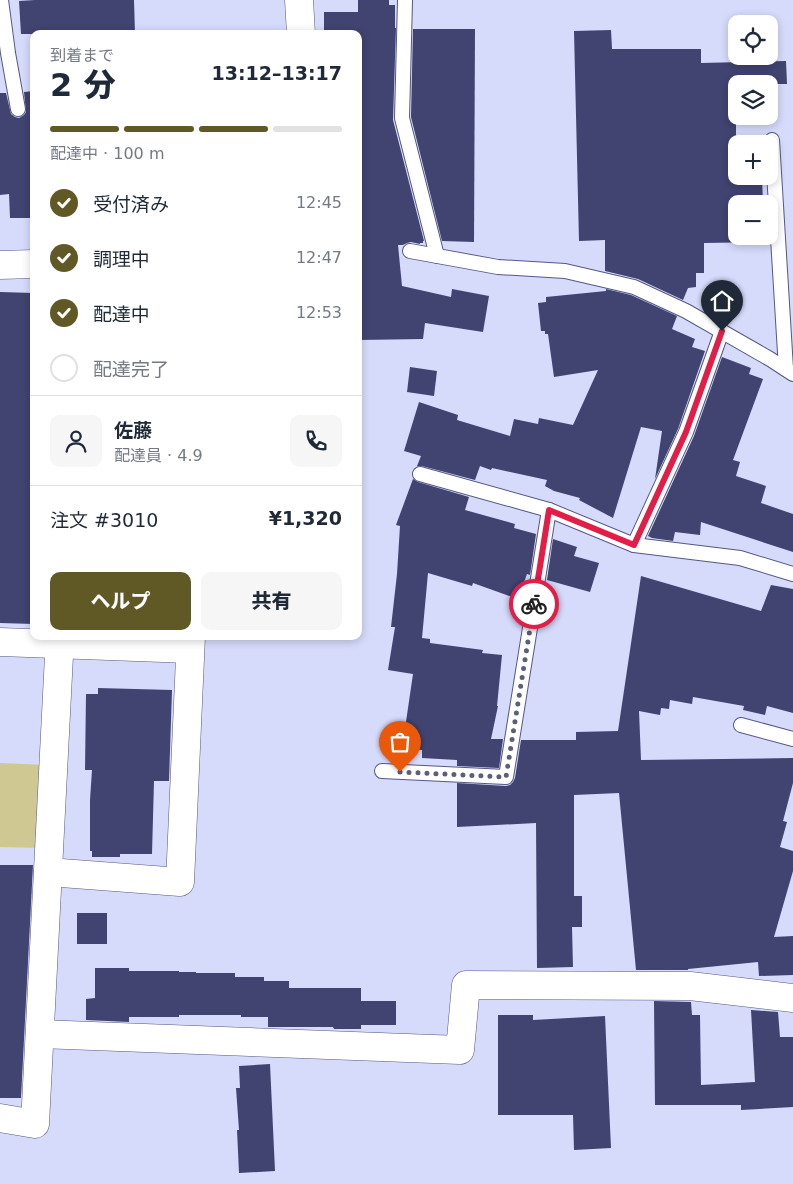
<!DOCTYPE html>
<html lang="ja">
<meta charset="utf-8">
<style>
:root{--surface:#fff;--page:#f6f6f7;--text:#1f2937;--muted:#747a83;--line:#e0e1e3;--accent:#615925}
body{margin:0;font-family:"DejaVu Sans","Noto Sans JP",sans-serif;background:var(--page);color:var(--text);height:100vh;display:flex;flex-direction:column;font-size:19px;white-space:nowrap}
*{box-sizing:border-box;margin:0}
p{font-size:16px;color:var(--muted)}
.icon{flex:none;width:28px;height:28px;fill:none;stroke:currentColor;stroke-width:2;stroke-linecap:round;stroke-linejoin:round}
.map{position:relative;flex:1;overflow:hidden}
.side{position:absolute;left:30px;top:30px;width:332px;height:610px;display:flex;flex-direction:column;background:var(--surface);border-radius:10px;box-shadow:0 2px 8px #0003}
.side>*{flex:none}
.buttons{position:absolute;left:728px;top:15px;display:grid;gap:10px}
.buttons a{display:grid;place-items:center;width:50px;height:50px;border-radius:10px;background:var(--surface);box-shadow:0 2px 8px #0003;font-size:25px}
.pin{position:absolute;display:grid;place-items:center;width:42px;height:42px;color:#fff;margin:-51px -21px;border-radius:50% 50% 50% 0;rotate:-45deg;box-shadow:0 0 5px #0007}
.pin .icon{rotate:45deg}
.courier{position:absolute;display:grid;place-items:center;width:50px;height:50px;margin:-25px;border:4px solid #e11d48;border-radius:50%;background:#fff;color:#222;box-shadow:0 1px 6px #0007}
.headline em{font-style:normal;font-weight:800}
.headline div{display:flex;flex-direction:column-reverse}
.headline{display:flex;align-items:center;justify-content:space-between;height:85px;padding:0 20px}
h1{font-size:32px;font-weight:800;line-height:38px}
.bar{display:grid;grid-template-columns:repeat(4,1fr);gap:8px 5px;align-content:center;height:60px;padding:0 20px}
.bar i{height:6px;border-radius:4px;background:var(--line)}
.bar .active{background:var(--accent)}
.bar p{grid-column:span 4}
.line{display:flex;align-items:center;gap:12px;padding:0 20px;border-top:1px solid var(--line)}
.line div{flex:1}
.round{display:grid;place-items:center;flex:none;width:52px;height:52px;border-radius:10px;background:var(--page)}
ol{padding:0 20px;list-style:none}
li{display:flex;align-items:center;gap:15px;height:55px}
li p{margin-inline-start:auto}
li .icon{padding:5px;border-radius:50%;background:var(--accent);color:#fff;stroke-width:4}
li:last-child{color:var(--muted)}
li i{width:28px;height:28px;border:2px solid var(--line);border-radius:50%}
.primary-button{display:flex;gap:10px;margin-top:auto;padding:10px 20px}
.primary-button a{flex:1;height:58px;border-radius:10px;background:var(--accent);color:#fff;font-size:20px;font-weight:800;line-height:58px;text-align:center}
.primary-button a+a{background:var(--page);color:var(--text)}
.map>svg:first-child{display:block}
</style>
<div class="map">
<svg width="793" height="1184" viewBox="0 0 793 1184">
<rect width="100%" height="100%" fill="#d6dafb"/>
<polygon fill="#d0c892" points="0,763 46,765 44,848 0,847"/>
<g fill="#414371">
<polygon points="35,0 134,0 135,34 21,34 19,1"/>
<polygon points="358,0 389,0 389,5 395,5 395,28 396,28 393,120 424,241 423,241 423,243 420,243 420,244 411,242 407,243 403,245 398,245 402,286 451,297 452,289 489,296 483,332 425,323 423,339 359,340 359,139 361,139 359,34 324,34 324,12 358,12"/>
<polygon points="413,29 475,29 474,242 442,241 411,117"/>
<polygon points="611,30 612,49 701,49 701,63 786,61 787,84 736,84 736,176 762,176 763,204 736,204 736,236 764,236 764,242 704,243 704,273 696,273 696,287 688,288 683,300 638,279 605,271 605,240 579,241 574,31"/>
<polygon points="34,91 34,218 10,218 9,194 0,195 0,93 6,93 11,114 15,117 19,118 24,115 26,112 24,92"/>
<polygon points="606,289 631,295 677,316 672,329 695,339 692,347 705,351 678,429 655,479 662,431 641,427 613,518 579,500 580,498 554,491 545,486 547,480 492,468 491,470 480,466 475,480 422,466 417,466 421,456 404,451 419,402 458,415 457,420 510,436 514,419 538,424 539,418 573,425 598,370 554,377 548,334 545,334 545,331 541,331 538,303 546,302 546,297 606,291"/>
<polygon points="0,292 34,293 34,624 0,623"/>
<polygon points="722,357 751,368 749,374 763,379 733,460 740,462 736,476 766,486 761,503 793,514 793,552 701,522 700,535 675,532 673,541 652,538 648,536 694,436"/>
<polygon points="410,367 437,371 434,396 407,392"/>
<polygon points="413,479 418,482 469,497 465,510 515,524 514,528 536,534 530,575 527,574 518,599 473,583 472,586 428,573 422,638 430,639 430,643 483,650 482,653 502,655 497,706 498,706 491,739 503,739 499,768 457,766 457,760 422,758 422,750 402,749 413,674 388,670 395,627 391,627 397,574 400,526 396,525"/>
<polygon points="553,539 577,547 574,556 599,563 590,592 547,580"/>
<polygon points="641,576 761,611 771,585 793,589 793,713 767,706 765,715 743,710 744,706 693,697 692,704 670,700 669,709 661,708 660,715 639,711 641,760 793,758 793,783 783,821 787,822 780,847 793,851 793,871 774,937 793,936 793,975 759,976 758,962 688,969 688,970 636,970 619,793 574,795 574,896 582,896 582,927 572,927 573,967 537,968 536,823 457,827 457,783 506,786 510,785 513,782 515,778 521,740 576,740 576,732 618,731"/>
<polygon points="98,688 172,690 169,781 154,781 152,854 120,854 120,857 92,857 92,851 90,851 90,800 92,770 85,770 86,694 98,694"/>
<polygon points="0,865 33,865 21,1098 0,1098"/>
<rect x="77" y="913" width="30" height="31"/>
<polygon points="95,968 129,968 129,971 179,971 179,972 196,972 196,973 235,973 235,977 264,977 264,981 289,981 289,988 361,988 361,1001 396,1001 396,1025 361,1025 361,1029 334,1029 333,1027 268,1027 268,1017 241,1017 241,1015 179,1015 179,1017 129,1017 129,1022 86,1020 86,999 95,998"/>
<polygon points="654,1001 691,1002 692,1015 700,1015 701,1085 755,1082 751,1010 778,1012 780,1037 793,1037 793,1107 741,1110 741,1105 655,1105"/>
<polygon points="498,1015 533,1015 533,1020 605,1016 611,1148 574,1150 573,1115 498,1115"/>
<polygon points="270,1064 275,1171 239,1173 237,1130 239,1130 236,1088 240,1088 239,1066"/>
</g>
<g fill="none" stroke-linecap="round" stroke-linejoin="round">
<g stroke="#555788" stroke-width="16">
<g id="service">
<polyline points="1,0 8,53 18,109"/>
<polyline points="405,0 402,118 437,256"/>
<polyline points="772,140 786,369"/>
<polyline points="410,251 498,267 565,271 634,287 686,311 770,359 793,374"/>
<polyline points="420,474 549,510 634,545 740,558 793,574"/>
<polyline points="634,545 686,432 722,331"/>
<polyline points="741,725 793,739"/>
<polyline points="382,771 506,777 549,510"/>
</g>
</g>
<g stroke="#555788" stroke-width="29">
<g id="minor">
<polyline points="299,0 301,34"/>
<polyline points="0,265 34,264"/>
<polyline points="0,642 190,649"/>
<polyline points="48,872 180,882 191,636"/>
<polyline points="40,1034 460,1050 466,985 690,986 793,998"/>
<polyline points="0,1118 35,1124 60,636"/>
</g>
</g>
<use href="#service" stroke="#fff" stroke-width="14"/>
<use href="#minor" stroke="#fff" stroke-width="28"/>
</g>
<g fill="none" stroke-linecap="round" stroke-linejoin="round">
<polyline stroke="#5d5f78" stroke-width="5" stroke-dasharray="0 9" points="400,772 506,777 534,604"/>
<polyline stroke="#e11d48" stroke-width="6" points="534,604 549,510 634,545 686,432 722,331"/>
</g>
</svg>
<div class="buttons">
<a><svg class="icon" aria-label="locate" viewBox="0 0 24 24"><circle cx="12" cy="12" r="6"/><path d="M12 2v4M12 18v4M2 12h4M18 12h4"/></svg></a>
<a><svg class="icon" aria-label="layers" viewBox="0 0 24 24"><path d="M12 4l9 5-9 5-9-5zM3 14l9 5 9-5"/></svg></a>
<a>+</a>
<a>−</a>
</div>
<div class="pin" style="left:400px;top:772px;background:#ea580c"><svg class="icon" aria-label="bag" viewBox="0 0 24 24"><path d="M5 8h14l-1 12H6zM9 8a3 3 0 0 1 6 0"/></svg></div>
<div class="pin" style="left:722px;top:331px;background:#1f2937"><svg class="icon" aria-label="home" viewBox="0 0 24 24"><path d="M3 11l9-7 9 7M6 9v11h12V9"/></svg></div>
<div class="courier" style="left:534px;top:604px"><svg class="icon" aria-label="bike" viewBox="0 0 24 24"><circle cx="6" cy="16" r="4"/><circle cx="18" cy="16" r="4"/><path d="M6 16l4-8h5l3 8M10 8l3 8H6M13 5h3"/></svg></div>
<section class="side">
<div class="headline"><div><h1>2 分</h1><p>到着まで</p></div><em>13:12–13:17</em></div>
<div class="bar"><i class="active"></i><i class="active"></i><i class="active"></i><i></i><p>配達中 · 100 m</p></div>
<ol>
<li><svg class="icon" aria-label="check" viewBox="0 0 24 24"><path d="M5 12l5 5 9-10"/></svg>受付済み<p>12:45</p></li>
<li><svg class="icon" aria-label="check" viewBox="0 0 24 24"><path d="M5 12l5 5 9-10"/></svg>調理中<p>12:47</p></li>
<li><svg class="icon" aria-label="check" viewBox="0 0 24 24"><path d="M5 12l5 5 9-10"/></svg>配達中<p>12:53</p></li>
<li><i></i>配達完了</li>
</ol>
<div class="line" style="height:90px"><a class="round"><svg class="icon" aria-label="person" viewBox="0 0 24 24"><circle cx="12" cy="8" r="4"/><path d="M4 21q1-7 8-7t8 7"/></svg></a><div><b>佐藤</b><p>配達員 · 4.9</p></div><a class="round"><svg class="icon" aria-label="phone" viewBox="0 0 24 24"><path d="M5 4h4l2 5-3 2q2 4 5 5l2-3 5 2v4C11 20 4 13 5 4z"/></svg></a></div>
<div class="line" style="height:65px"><div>注文 #3010</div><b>¥1,320</b></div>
<div class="primary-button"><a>ヘルプ</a><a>共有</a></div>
</section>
</div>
